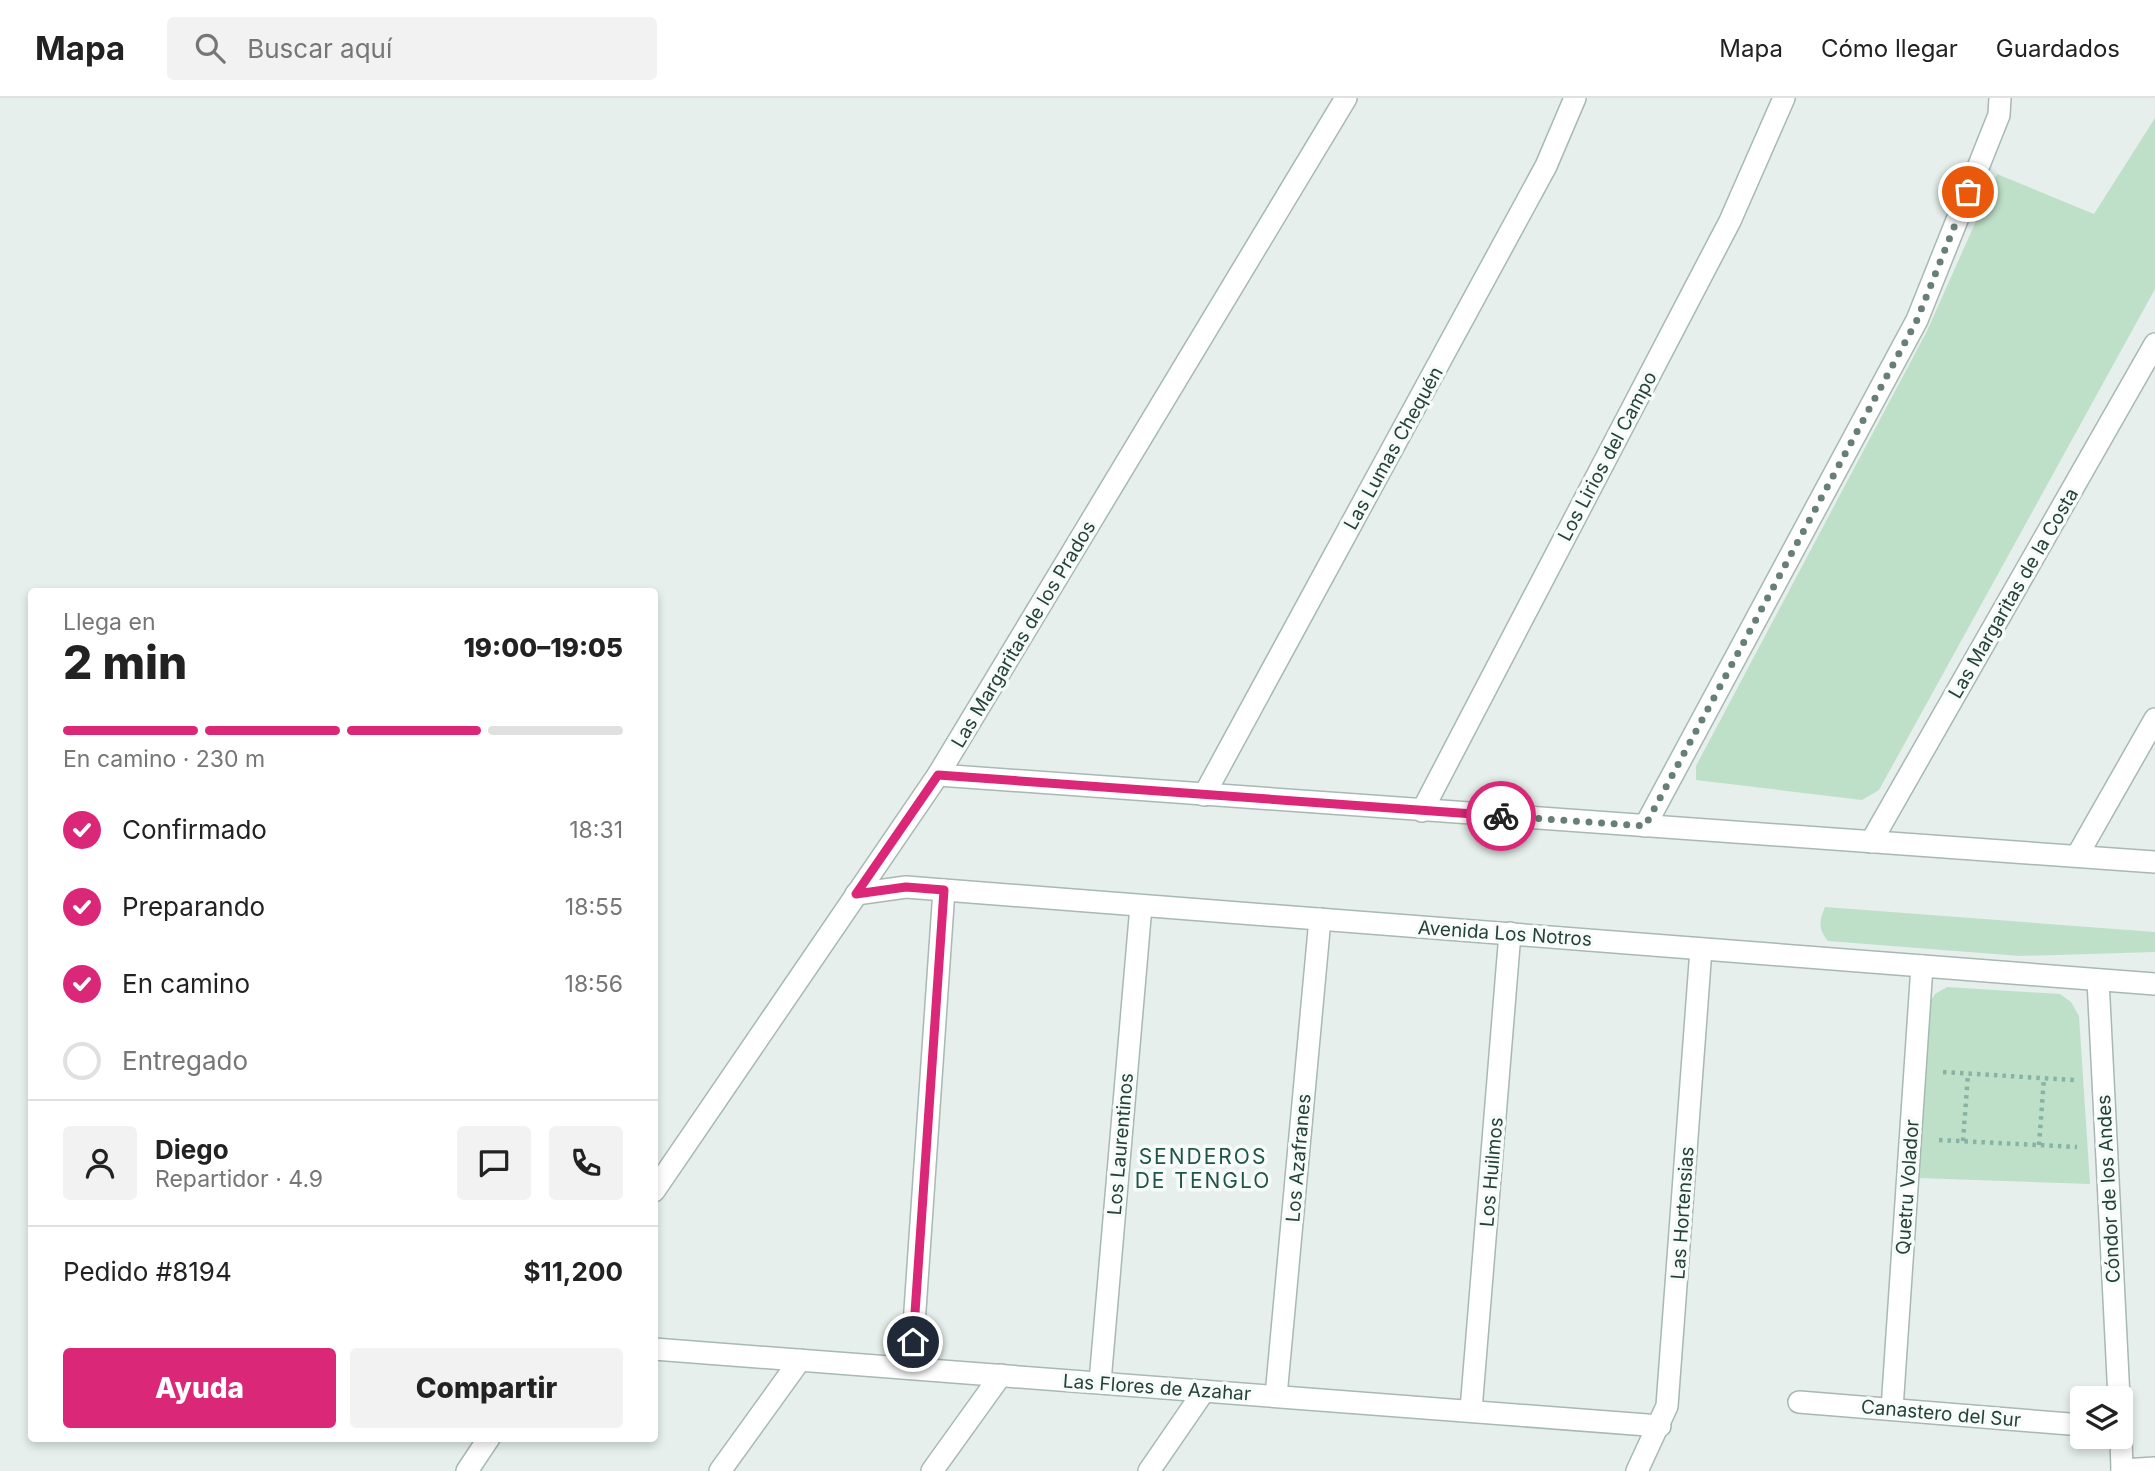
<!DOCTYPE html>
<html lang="es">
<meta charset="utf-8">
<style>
:root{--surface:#fff;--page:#f2f2f2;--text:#222;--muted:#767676;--line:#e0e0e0;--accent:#db2777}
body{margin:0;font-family:Inter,sans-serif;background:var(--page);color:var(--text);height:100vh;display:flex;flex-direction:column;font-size:26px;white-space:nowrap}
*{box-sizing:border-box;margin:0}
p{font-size:23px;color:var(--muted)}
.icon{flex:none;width:38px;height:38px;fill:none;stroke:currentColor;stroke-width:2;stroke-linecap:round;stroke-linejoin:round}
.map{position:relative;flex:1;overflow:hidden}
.drawer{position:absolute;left:28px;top:490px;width:630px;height:854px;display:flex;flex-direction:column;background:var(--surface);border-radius:7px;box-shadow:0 4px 10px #0003}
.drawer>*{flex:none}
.tools{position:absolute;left:2070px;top:1288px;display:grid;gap:14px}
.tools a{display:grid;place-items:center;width:63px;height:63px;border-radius:7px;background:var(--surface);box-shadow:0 4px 10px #0003;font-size:35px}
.pin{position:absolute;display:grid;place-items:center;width:60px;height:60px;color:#fff;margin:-30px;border:4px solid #fff;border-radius:50%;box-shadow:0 2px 7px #0007}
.courier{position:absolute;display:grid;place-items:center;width:70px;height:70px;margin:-35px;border:5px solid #db2777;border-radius:50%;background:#fff;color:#222;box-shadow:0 2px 9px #0007}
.head em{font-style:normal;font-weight:800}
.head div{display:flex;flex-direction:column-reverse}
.head{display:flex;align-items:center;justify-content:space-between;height:119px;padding:0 35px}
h1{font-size:46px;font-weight:800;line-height:52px}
.bar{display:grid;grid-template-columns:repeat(4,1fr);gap:10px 7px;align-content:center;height:84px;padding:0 35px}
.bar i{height:9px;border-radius:5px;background:var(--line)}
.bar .on{background:var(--accent)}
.bar p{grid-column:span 4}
.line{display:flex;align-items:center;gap:18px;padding:0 35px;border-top:2px solid var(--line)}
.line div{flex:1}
.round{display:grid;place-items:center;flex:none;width:74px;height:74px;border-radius:7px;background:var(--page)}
ol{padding:0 35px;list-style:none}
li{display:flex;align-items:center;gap:21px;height:77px}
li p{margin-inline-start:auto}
li .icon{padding:7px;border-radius:50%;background:var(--accent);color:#fff;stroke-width:4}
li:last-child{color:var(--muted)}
li i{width:38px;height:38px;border:4px solid var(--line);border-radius:50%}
.primary-button{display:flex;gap:14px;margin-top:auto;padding:14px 35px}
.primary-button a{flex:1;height:80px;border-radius:7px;background:var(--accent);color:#fff;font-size:28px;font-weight:800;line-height:80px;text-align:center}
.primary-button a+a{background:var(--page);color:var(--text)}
header{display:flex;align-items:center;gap:42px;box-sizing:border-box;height:98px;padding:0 35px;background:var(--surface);border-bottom:2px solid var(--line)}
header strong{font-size:33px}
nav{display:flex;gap:38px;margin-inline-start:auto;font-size:24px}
.search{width:490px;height:63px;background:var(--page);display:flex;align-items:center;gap:18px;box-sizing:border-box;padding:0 24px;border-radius:7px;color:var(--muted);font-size:26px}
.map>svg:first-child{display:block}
</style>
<header>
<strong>Mapa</strong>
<div class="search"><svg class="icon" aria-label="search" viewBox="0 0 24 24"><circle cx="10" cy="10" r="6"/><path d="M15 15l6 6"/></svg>Buscar aquí</div>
<nav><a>Mapa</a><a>Cómo llegar</a><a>Guardados</a></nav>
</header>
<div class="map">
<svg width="2155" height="1373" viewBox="0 0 2155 1373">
<rect width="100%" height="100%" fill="#e6efeb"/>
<g fill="#bfe0c8">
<polygon points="2155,20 2155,191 1879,692 1862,702 1696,682 1696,668 1927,233 1997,76 2094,116"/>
<path d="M1825 809 2155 834V854L2020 858 1828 843C1818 831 1819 823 1825 809Z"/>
<polygon points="1947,889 2060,896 2071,904 2079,918 2090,1086 1916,1080 1928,907 1935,896"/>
</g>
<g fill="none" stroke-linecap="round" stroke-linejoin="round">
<g stroke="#a8b8b2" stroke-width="24">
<g id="street">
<polyline points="938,677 2155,764"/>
<polyline points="1204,697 1546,68 1575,0"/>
<polyline points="1422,713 1730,123 1784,0"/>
<polyline points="1645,728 1917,222 1999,17 2000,0"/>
<polyline points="1871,744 2155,246"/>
<polyline points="2077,758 2155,621"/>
<polyline points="856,796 906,789 2155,886"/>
<polyline points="2098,882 2119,1300"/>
<polyline points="654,1093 938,677 1346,0"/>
<polyline points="654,1251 1660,1328"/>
<polyline points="911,1270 944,792"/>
<polyline points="1100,1284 1141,808"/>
<polyline points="1276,1298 1320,821"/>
<polyline points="1799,1304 2082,1327"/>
<polyline points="1892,1311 1922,868"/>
<polyline points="1471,1312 1510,835"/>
<polyline points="2121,1339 2122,1373"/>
<polyline points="2122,1372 2155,1370"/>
<polyline points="467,1373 489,1340"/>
<polyline points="720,1373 800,1262"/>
<polyline points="932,1373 1001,1277"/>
<polyline points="1149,1373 1204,1293"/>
<polyline points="1637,1373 1667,1308 1701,851"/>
</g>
</g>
<g stroke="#86b3a5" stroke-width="4.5" stroke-dasharray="3.5 5" stroke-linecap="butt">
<polyline points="1943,974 2074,982"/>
<polyline points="1939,1042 2077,1049"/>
<polyline points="1963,1043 1968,976"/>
<polyline points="2039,1047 2044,980"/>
</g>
<use href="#street" stroke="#fff" stroke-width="21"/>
</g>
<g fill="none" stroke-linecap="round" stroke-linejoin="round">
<polyline stroke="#687f78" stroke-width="7" stroke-dasharray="0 12.6" points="1501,718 1645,728 1917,222 1968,94"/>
<polyline stroke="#db2777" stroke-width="9" points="913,1244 944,792 906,789 856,796 938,677 1501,718"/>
</g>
<g text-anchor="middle" stroke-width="7" stroke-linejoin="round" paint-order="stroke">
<g font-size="19" fill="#24423a" stroke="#f7fbf9">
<text transform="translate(1393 350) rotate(-61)" y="7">Las Lumas Chequén</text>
<text transform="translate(1607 358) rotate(-62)" y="7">Los Lirios del Campo</text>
<text transform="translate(2013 495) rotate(-60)" y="7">Las Margaritas de la Costa</text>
<text transform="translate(1023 536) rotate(-59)" y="7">Las Margaritas de los Prados</text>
<text transform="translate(1505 835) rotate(4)" y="7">Avenida Los Notros</text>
<text transform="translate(1120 1046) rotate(-85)" y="7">Los Laurentinos</text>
<text transform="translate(1298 1060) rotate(-85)" y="7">Los Azafranes</text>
<text transform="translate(1491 1074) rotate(-85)" y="7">Los Huilmos</text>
<text transform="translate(1907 1089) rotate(-86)" y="7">Quetru Volador</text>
<text transform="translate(2108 1091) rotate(-93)" y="7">Cóndor de los Andes</text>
<text transform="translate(1682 1115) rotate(-86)" y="7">Las Hortensias</text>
<text transform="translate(1157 1289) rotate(4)" y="7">Las Flores de Azahar</text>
<text transform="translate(1941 1315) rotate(5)" y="7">Canastero del Sur</text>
</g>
<g font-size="21" letter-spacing="2" fill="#1f5548" stroke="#f7fbf9">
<text x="1203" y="1066">SENDEROS<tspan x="1203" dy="24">DE TENGLO</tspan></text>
</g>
</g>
</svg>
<div class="tools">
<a><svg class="icon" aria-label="layers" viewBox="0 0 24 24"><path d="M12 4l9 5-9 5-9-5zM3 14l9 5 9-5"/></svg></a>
</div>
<div class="pin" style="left:1968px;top:94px;background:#ea580c"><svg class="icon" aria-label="bag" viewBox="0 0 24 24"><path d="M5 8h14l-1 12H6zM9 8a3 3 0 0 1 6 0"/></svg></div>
<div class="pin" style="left:913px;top:1244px;background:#1f2937"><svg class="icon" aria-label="home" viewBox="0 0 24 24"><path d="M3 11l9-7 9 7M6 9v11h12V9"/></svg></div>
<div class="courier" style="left:1501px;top:718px"><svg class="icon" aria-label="bike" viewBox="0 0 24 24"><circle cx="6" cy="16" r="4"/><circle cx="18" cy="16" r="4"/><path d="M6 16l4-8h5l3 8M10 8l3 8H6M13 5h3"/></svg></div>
<section class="drawer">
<div class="head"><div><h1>2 min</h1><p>Llega en</p></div><em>19:00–19:05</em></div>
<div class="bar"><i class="on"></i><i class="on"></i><i class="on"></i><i></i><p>En camino · 230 m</p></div>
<ol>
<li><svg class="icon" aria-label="check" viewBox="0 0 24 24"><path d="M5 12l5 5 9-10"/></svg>Confirmado<p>18:31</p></li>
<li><svg class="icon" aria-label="check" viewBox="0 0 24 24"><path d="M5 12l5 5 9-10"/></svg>Preparando<p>18:55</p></li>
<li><svg class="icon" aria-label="check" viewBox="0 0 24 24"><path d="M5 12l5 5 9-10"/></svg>En camino<p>18:56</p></li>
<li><i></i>Entregado</li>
</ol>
<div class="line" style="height:126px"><a class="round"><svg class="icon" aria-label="person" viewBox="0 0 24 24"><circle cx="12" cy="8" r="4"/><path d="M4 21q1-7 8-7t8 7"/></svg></a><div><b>Diego</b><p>Repartidor · 4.9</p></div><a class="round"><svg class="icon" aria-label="chat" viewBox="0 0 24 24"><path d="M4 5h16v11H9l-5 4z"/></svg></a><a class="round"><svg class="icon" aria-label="phone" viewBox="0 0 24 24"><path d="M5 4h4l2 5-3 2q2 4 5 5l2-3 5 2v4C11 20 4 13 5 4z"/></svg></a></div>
<div class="line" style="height:91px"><div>Pedido #8194</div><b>$11,200</b></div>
<div class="primary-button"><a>Ayuda</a><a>Compartir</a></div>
</section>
</div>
